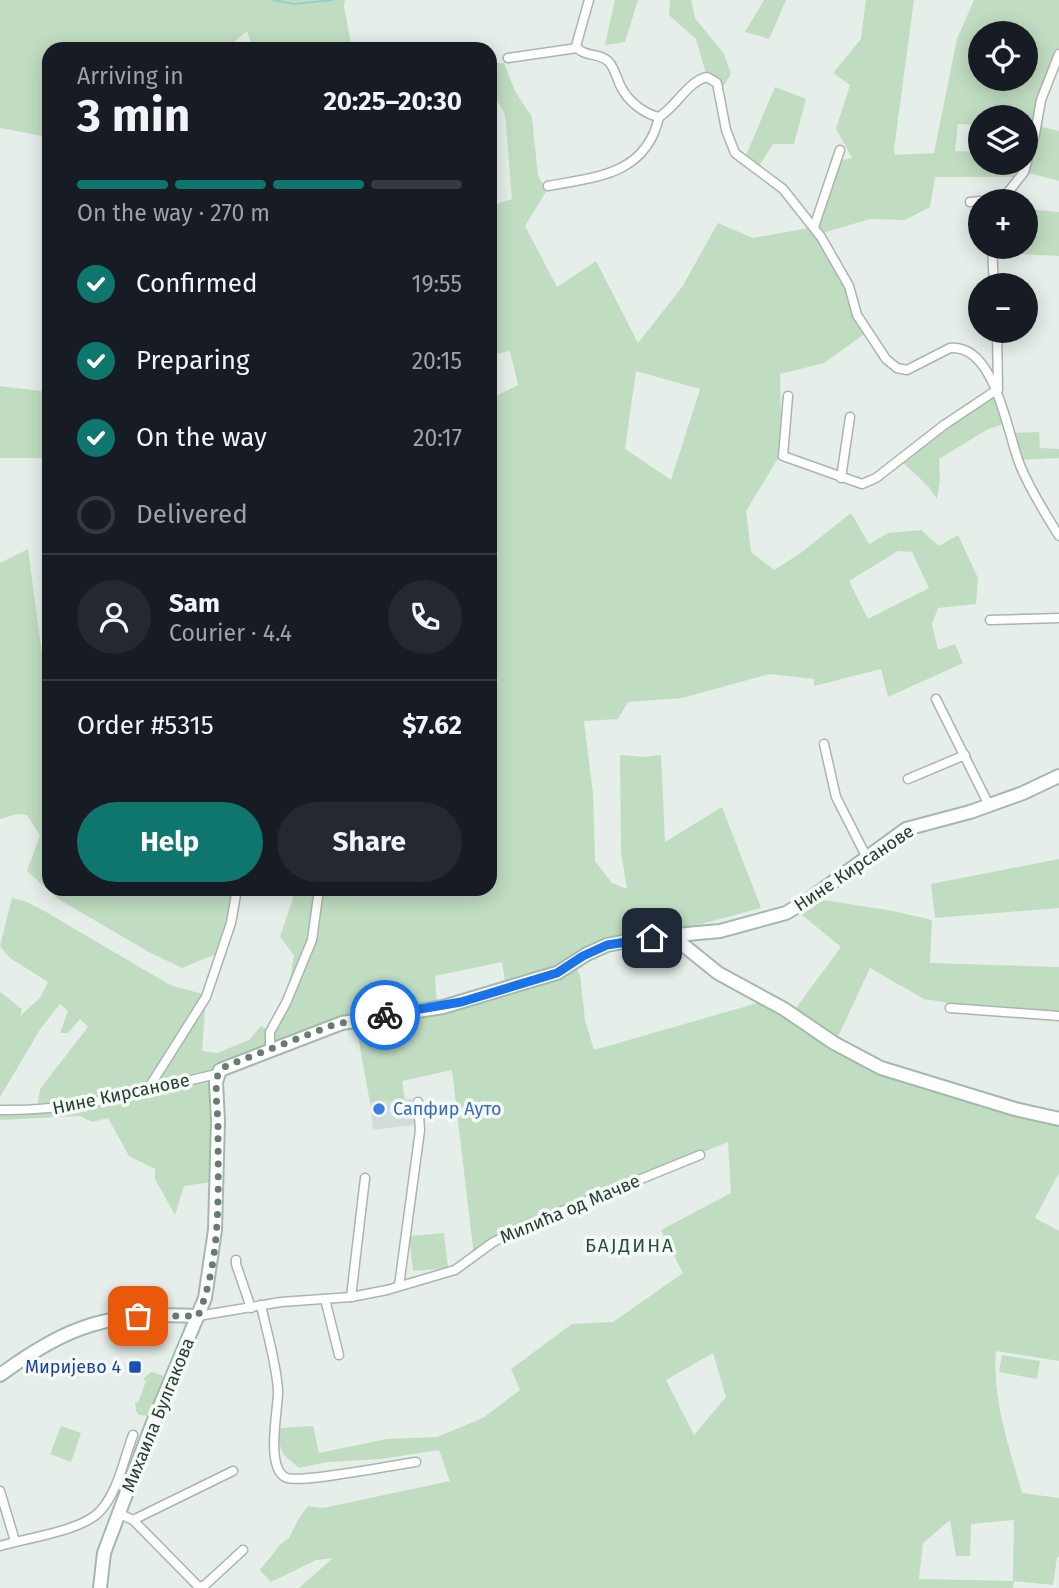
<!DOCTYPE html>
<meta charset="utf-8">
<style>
:root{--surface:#171b24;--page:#242831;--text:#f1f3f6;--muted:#9ea1a6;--line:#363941;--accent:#0f766e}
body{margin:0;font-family:"Fira Sans",sans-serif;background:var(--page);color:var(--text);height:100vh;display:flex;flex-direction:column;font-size:26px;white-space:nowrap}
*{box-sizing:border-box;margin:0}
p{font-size:23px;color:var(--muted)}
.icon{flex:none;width:38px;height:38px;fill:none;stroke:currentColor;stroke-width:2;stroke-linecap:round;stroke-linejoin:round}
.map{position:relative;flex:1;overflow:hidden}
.details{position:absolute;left:42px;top:42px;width:455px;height:854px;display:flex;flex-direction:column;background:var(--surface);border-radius:21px;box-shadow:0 4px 18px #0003}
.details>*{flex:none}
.fabs{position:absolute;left:968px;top:21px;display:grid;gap:14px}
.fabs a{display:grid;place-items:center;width:70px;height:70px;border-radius:50%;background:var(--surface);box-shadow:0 4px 18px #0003;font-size:35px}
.pin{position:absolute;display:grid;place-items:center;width:60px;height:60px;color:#fff;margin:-30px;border-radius:14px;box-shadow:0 4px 10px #0006}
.courier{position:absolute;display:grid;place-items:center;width:70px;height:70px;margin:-35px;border:5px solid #1a73e8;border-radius:50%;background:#fff;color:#222;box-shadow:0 2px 9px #0007}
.head em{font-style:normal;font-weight:700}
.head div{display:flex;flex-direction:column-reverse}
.head{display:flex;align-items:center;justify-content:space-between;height:119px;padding:0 35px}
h1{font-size:46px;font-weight:700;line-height:52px}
.bar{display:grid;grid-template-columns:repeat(4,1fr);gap:10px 7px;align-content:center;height:84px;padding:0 35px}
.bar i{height:9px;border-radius:5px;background:var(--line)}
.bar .selected{background:var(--accent)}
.bar p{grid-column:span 4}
.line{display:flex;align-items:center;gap:18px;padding:0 35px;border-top:2px solid var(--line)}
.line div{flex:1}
.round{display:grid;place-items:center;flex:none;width:74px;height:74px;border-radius:37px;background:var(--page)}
ol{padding:0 35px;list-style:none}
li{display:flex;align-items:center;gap:21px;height:77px}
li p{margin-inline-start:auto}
li .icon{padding:7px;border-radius:50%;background:var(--accent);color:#fff;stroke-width:4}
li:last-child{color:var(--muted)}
li i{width:38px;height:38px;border:4px solid var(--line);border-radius:50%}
.primary-button{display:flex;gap:14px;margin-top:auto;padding:14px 35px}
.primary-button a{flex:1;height:80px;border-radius:42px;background:var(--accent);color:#fff;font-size:28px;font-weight:700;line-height:80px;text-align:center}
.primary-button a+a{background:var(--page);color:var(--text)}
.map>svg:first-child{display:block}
</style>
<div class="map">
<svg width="1059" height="1588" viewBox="0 0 1059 1588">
<rect width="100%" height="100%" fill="#e5eee8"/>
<polygon fill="#d3ddd7" points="412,1099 414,1125 373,1130 370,1103"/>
<g fill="#c0ddc1" fill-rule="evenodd">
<polygon points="0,0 345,0 344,6 352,49 253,49 247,31 233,43 233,49 49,49 49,137 0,128"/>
<polygon points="615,0 638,0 625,42 605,45"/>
<polygon points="670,0 691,0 695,18 724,54 731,74 720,92 707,77 696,39 669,15"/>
<polygon points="764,0 786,0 769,39 745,32"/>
<path d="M866 0H914L894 149 895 155 934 153 957 39 974 0H1059V54L1037 126 1059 131V181L1025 172 1019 177H935L930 207 905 220 870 219 819 234 832 253 867 332 824 363 780 374 782 452 746 511 751 552 774 570 798 555 851 513 869 544 888 533 921 530 939 546 958 535 978 578 976 604 938 608 932 624 938 650 955 644 963 663 888 697 881 669 814 686V679L769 674 682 698 628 702 618 719 584 721 593 793 595 861 612 883 627 889 621 852 620 755 644 757 661 755 665 842 722 807 761 908 630 943 573 963 580 975 585 1020 594 1050 761 1002 793 1012 841 947 796 910 811 898 893 911 932 920 930 963 1059 967V1016L950 1008V1003L924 999 870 968 835 1043 861 1059 1059 1117V1173L1035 1218 1059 1231V1361L996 1351C992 1400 1009 1446 1022 1493L1059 1498V1557H1057L1053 1585 1014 1581 1013 1588H299L333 1558 316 1560 271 1582 260 1570 280 1545 289 1538 299 1518 308 1506 323 1508 450 1481 439 1450 381 1459 327 1462 299 1468 283 1454 277 1437 281 1428 313 1426 319 1453 387 1439 437 1437 483 1418 520 1390 511 1369 572 1324 613 1322 683 1273 661 1230 731 1193 728 1142 557 1212 474 1256 452 1070 402 1081 405 1100 370 1103 355 1019 217 1074 218 1181 184 1186 175 1215 155 1179V1169L129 1156 108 1118 92 1122 80 1116 0 1120V1110H37L40 1089 88 1027 80 1019 68 1033H60L68 1011 60 1004 41 1028 0 1097V992L22 1009 20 1016 40 998 48 982 10 958 0 946 12 898 27 902 46 912 170 985 206 995 202 1051 217 1053 249 1040 261 1026 271 1032 286 1003 294 955 280 937 296 889H490V399L518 385 510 351 490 355V206L512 199 505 114 490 89V63H504L515 91 532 117 538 176 547 190 525 226 557 287 596 261 638 343 682 287 718 223 753 238 814 227 837 161 852 158 836 129 850 85 833 73 861 39ZM980 33H1026V79H980ZM980 117H1026V163H980V152L955 151 958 124 980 125ZM636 371 700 389 671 480 625 449ZM898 551 912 552 929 588 868 619 849 581ZM502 962 506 988 437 1007 435 976ZM713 1353 726 1397 694 1435 666 1380ZM950 1520 956 1556H970L971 1524 1014 1520 1013 1581 919 1579 923 1543Z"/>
<polygon points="775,87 806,99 794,144 773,144 757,169 744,160"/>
<polygon points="1026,209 1059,212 1059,256 1020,254 1006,247 1026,247"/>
<polygon points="0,386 49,392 49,458 0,458"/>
<polygon points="998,389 1007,423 988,429 939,459 940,480 937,499 928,486 899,459"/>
<polygon points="1039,432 1040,448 1059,449 1059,458 1018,460 1009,433"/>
<polygon points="28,549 49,707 49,889 237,889 221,952 182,968 149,952 58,899 27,871 40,835 27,815 17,814 0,819 0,563"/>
<polygon points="1059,859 1059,908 935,918 931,884"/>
<polygon points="444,1233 448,1268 413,1271 409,1236"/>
<polygon points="1002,1355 1040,1361 1037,1379 999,1372"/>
<polygon points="151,1372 164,1376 148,1416 139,1415 136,1411 135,1402 138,1403 146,1381 143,1379"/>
<polygon points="61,1426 81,1433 71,1462 50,1454"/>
</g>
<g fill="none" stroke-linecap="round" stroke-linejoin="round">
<polyline stroke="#91cfca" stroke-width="2" points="273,0 294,4 332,0"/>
<g stroke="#a8b6ae" stroke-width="11">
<g id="street">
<path d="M589 0 576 46C584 58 600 52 609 62 615 69 617 79 621 87 628 101 644 114 659 117 676 107 688 81 707 77L717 83 726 130 735 153 783 189 821 237 849 286 857 315 886 359 897 368 907 370 950 348C996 344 1007 434 1020 465 1030 490 1045 513 1059 536"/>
<polyline points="508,58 577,48"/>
<polyline points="978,152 980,152"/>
<path d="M548 186C596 177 646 175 659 117"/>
<polyline points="1001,201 1024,172 1035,134 1041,100 1059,54"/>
<polyline points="970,202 1002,199"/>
<polyline points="814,227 840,150"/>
<polyline points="992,247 994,285"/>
<polyline points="997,331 998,389"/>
<polyline points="788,396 783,456 862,484 876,478 944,425 998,389"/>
<polyline points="841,478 850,417"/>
<polyline points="990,620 1059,618"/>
<polyline points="936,699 989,805"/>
<polyline points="824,744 836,797 867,858"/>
<polyline points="908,779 965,755"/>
<polyline points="950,1008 1059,1016"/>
<polyline points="270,1049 270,1032 286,1003 312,940 319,889"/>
<polyline points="148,1089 206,997 231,923 237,889"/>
<path d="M0 1110C74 1112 146 1090 217 1074"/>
<polyline points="236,1260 236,1264 251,1308"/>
<polyline points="399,1286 420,1130 418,1102"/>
<polyline points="351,1297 365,1178"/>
<polyline points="325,1299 339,1355"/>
<path d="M261 1305C267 1333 276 1362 278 1390 279 1406 264 1470 287 1478 304 1483 393 1465 416 1462"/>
<polyline points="198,1316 281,1302 351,1297 387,1290 455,1270 492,1243 518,1229 700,1155"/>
<polyline points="0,1491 15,1541"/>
<polyline points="120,1514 133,1520 199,1587 205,1585 243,1550"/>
<polyline points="133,1520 233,1471"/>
<path d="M0 1546C26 1538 84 1531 101 1510 118 1491 124 1459 133 1435"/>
</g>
</g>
<g stroke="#a4b9ad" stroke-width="16">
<g id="secondary">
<polyline points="667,937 682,944 718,973 784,1009 834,1043 881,1068 1015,1109 1059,1119"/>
<path d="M0 1375C72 1323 109 1312 198 1316"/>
<polyline points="100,1588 104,1553 152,1425 205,1298 215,1230 218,1121 216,1082 220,1070 342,1023 443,1007 533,980 557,973 587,954 607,945 643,938 720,931 786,913 811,898 906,829 970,812 1023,793 1059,776"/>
</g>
</g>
<use href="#street" stroke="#fff" stroke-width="8"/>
<use href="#secondary" stroke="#fff" stroke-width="12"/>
</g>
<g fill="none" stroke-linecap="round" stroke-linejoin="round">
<path stroke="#687c72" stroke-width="7" stroke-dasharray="0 12.6" d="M138 1316H198C222 1258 218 1189 218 1128 218 1110 214 1091 218 1074L226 1066 336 1024 385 1015"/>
<polyline stroke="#1a73e8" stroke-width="9" points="385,1015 461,1002 557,973 583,956 607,945 652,938"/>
</g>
<circle fill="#3f7fe0" stroke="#f6faf7" stroke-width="2.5" cx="379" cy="1109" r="7"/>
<rect fill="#1a4fb4" stroke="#f6faf7" stroke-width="2.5" x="128" y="1360" width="14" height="14" rx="3.5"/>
<g text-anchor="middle" stroke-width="7" stroke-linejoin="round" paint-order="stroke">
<g font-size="18" fill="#253f32" stroke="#f6faf7">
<text transform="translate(854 868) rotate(-34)" y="6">Нине Кирсанове</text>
<text transform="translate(121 1094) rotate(-12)" y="6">Нине Кирсанове</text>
<text transform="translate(570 1209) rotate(-23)" y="6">Милића од Мачве</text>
<text transform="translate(158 1415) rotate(-68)" y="6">Михаила Булгакова</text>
</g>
<g font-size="18" fill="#366cbe" stroke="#f6faf7" text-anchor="start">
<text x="393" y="1115">Сапфир Ауто</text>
</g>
<g font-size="18" fill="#164399" stroke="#f6faf7" text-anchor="end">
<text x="121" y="1373">Миријево 4</text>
</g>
<g font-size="19" letter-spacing="2" fill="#22503a" stroke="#f6faf7">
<text x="630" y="1252">БАЈДИНА</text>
</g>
</g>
</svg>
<div class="fabs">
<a><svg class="icon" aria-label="locate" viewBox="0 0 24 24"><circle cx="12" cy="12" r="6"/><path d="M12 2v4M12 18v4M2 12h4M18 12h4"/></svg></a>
<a><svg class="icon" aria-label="layers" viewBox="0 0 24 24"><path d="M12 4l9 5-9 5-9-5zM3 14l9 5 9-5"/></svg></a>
<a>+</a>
<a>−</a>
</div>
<div class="pin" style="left:138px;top:1316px;background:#ea580c"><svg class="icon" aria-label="bag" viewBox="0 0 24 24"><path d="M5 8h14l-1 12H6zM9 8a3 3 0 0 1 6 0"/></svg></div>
<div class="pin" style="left:652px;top:938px;background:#1f2937"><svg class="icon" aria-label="home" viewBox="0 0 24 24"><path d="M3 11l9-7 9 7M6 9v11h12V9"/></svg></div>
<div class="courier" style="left:385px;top:1015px"><svg class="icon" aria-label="bike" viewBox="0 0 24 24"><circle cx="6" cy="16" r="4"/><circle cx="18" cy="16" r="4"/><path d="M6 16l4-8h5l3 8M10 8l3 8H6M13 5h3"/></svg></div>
<section class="details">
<div class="head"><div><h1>3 min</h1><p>Arriving in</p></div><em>20:25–20:30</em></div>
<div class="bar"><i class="selected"></i><i class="selected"></i><i class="selected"></i><i></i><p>On the way · 270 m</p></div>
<ol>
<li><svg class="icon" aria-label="check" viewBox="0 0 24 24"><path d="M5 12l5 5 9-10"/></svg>Confirmed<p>19:55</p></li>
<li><svg class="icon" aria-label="check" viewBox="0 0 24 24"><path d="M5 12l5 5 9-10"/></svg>Preparing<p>20:15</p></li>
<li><svg class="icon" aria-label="check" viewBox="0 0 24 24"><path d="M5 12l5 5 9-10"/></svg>On the way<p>20:17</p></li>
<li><i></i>Delivered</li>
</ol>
<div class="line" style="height:126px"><a class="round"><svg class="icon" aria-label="person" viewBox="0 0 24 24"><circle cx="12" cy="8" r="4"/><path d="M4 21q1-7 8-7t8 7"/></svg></a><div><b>Sam</b><p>Courier · 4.4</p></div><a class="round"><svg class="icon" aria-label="phone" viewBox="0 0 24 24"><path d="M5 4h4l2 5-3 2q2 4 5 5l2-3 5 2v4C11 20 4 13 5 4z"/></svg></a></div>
<div class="line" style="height:91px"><div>Order #5315</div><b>$7.62</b></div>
<div class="primary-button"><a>Help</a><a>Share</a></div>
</section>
</div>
